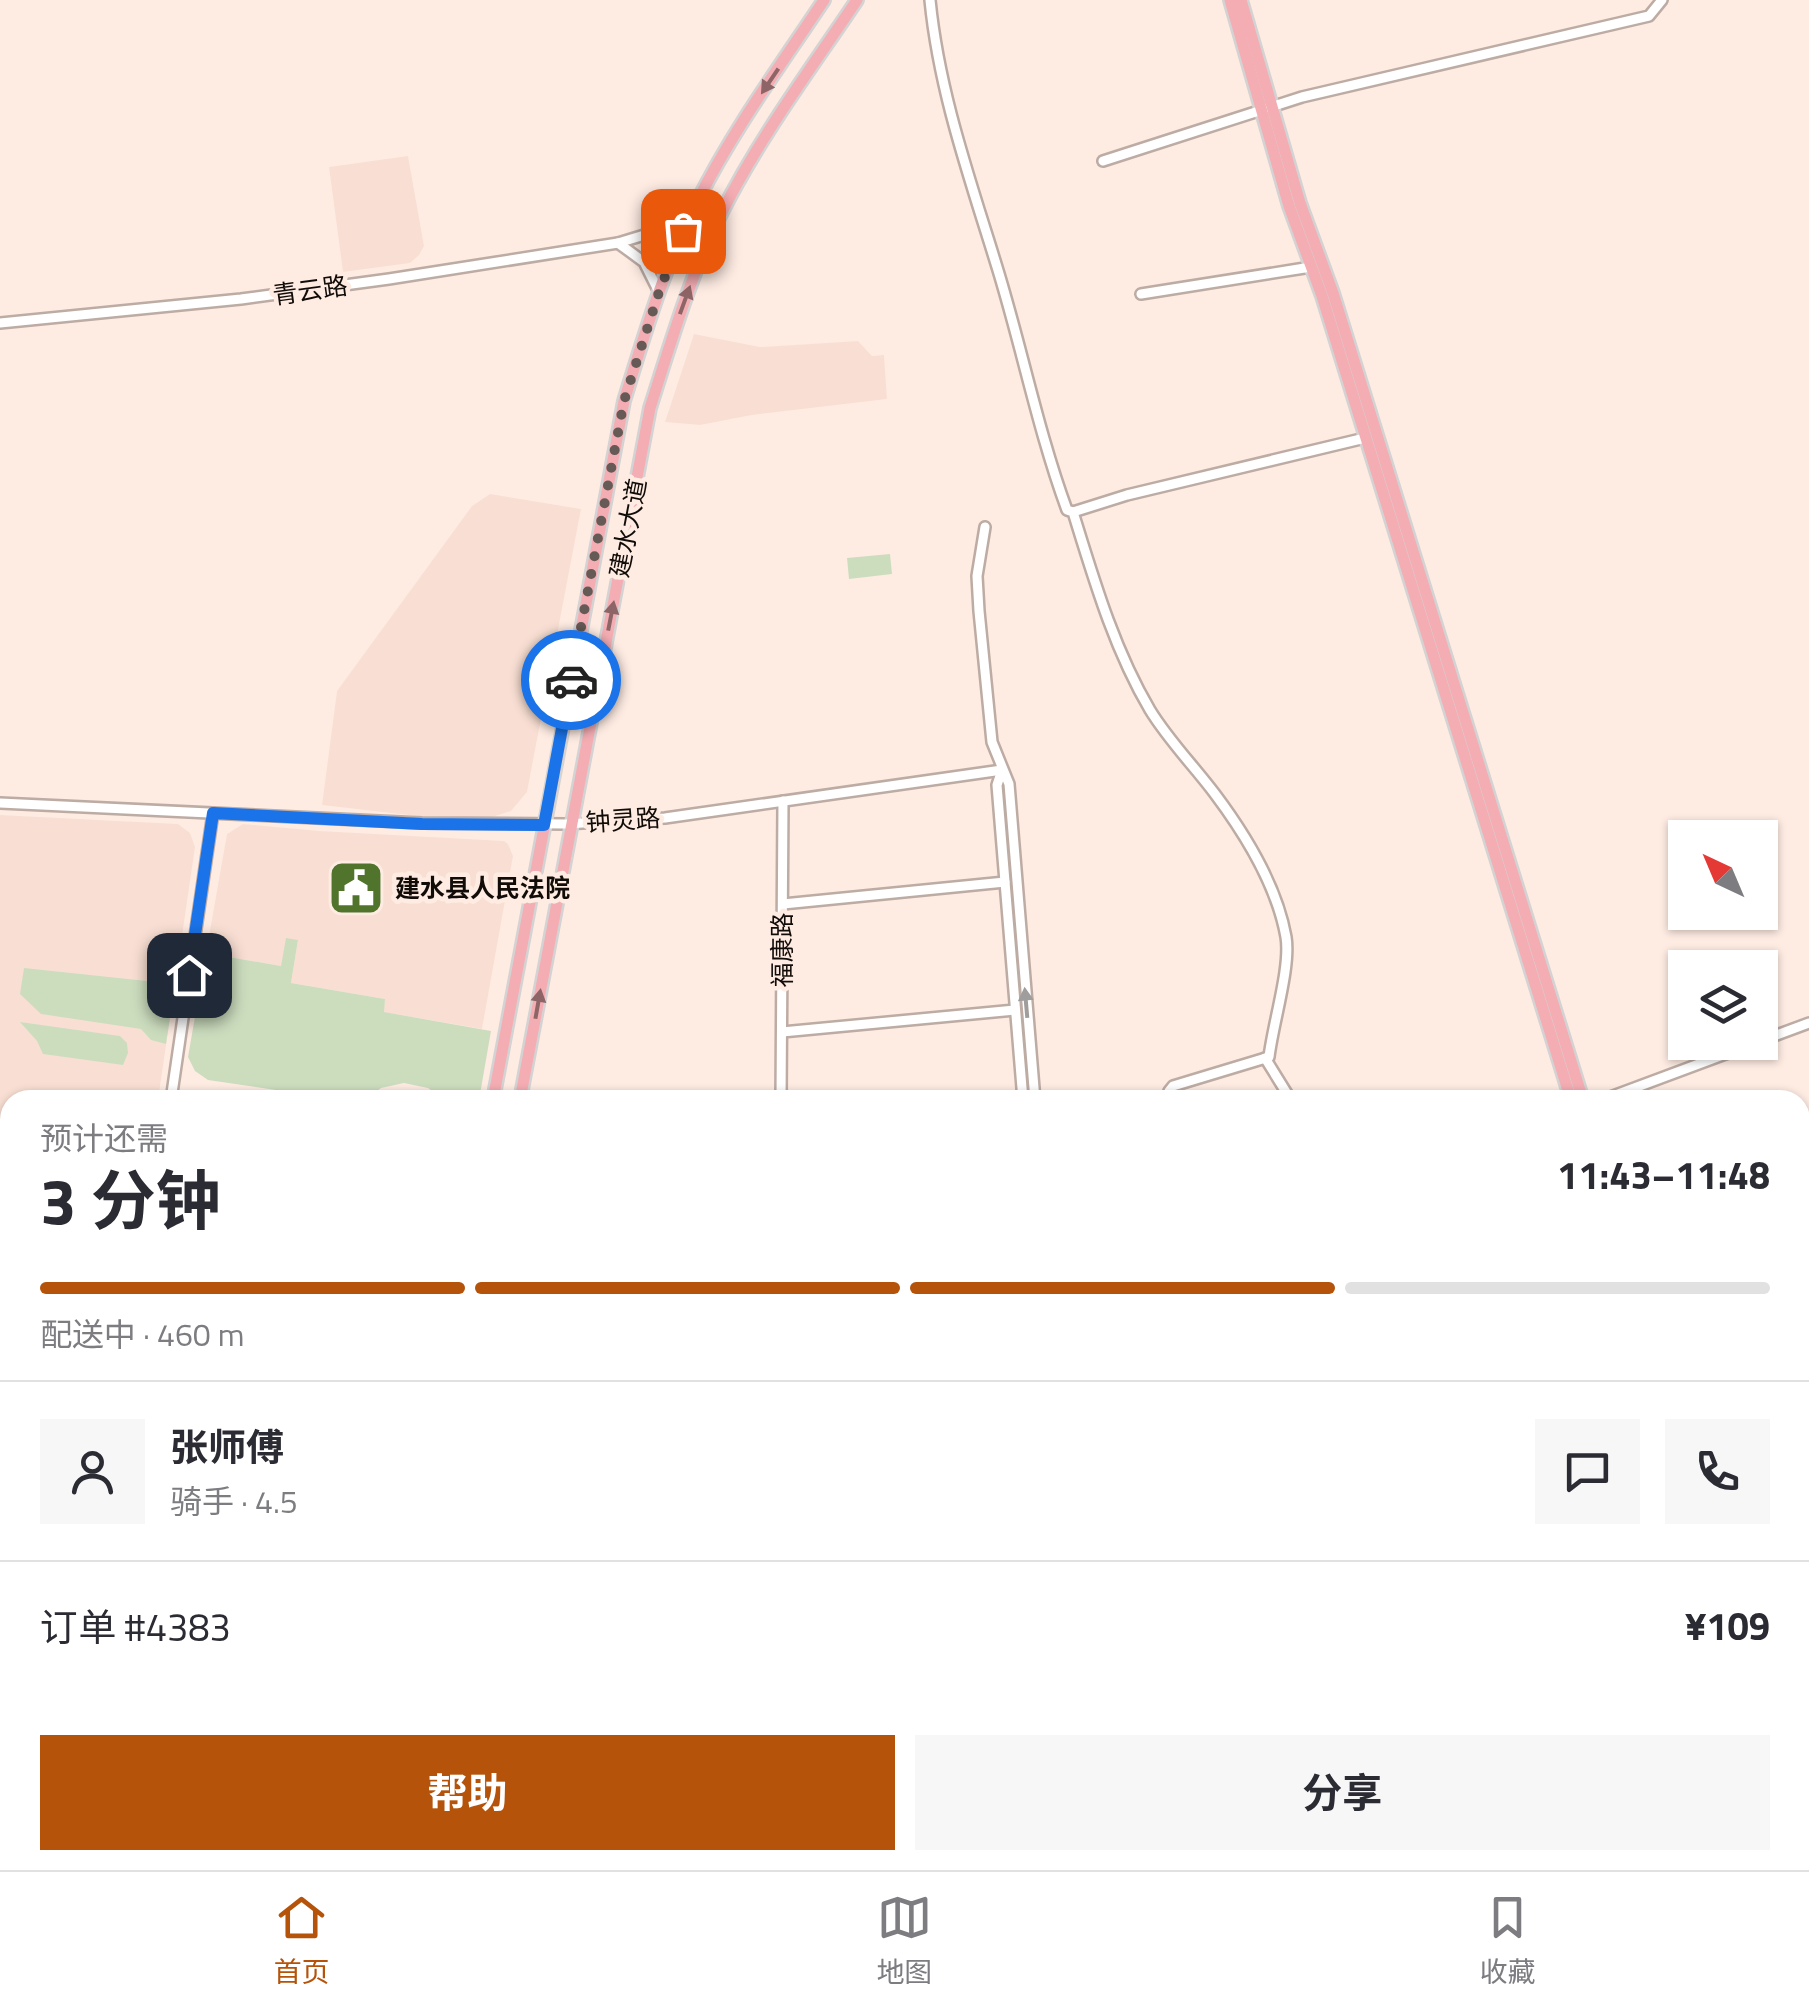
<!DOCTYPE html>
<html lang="zh">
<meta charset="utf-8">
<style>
:root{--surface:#fff;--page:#f7f7f7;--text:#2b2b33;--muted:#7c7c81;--line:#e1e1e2;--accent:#b45309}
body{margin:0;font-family:"Titillium Web","Noto Sans SC",sans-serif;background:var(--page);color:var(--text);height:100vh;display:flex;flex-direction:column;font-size:38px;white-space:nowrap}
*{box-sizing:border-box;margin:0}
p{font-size:32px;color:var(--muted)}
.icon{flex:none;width:55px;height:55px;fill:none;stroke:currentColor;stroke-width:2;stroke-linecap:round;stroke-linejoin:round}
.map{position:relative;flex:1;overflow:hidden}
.panel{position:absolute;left:0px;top:1090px;width:1810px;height:780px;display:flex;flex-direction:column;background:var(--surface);border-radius:30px 30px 0 0;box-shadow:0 2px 8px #0004}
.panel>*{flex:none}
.needle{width:65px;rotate:316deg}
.fabs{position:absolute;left:1668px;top:820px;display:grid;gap:20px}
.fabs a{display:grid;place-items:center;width:110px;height:110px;border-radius:0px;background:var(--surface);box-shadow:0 2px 8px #0004;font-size:50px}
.pin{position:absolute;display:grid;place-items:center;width:85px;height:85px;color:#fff;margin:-42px;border-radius:20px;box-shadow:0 5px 15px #0006}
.courier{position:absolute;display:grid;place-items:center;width:100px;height:100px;margin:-50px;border:8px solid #1a73e8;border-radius:50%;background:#fff;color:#222;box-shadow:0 2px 12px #0007}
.summary em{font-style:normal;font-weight:700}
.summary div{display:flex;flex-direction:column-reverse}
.summary{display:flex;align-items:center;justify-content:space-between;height:170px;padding:0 40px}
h1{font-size:65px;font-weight:700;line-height:75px}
.bar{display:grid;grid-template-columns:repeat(4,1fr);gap:15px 10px;align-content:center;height:120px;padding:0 40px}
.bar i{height:12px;border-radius:8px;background:var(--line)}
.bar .selected{background:var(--accent)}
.bar p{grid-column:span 4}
.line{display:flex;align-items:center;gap:25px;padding:0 40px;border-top:2px solid var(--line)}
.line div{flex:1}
.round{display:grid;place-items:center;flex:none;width:105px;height:105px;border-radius:0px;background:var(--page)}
.action{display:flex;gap:20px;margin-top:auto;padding:20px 40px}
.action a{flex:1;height:115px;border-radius:0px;background:var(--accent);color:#fff;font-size:40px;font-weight:700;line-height:115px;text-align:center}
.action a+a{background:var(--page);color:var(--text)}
.tabs{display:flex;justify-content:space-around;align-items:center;height:140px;border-top:2px solid var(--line);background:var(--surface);font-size:28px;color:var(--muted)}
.tabs a{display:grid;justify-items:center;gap:5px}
.tabs .selected{color:var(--accent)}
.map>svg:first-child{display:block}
</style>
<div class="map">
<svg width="1809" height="1870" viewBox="0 0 1809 1870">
<rect width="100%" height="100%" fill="#feece3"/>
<g fill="#f9dfd3">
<polygon points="408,156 424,246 419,255 410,263 343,272 329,167"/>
<polygon points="694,334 760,347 858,341 872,356 884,355 887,399 752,415 700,425 665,422"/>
<polygon points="490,494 581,509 527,792 511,811 489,818 417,816 322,805 337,691 472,506"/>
<polygon points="0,815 178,824 190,833 195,847 158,1100 10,1100 10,1376 0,1375"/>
<polygon points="243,824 320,831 504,841 508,844 513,856 482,1029 383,1012 385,999 291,983 298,940 281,966 206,953 227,834"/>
</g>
<g fill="#ccddbe">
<polygon points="890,554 892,574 849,579 847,558"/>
<polygon points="286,938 298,940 291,983 385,999 384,1012 491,1031 479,1100 445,1100 428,1088 404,1083 381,1088 365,1100 343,1100 208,1080 195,1071 188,1057 206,953 281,966"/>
<polygon points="24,968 175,984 166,1044 151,1040 141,1029 41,1014 20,994"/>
<polygon points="20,1022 120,1036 127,1043 128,1053 123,1065 43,1054 37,1041"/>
</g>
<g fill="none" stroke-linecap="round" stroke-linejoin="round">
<g stroke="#bdaca4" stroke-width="14">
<g id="minor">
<path d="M930 0C939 92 970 179 997 267 1022 348 1038 431 1067 510L1073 512C1094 580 1114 649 1150 710 1169 741 1194 766 1215 794 1245 834 1277 886 1286 937 1291 967 1273 1023 1269 1057L1173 1086 1169 1091 1172 1100"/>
<polyline points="1103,161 1302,97 1649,16 1662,0"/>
<polyline points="618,243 644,262 659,292"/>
<polyline points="1141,294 1311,267"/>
<polyline points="0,323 241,299 389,279 618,243 687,222"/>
<polyline points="1073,512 1127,495 1365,438"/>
<polyline points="985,527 977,576 979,611 992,742 1009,784 1035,1100"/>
<polyline points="1002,770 997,785 1023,1100"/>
<polyline points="0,803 422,823 566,824 665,818 1002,770"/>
<polyline points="783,904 1005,882"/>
<polyline points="782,1032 1015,1010"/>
<polyline points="1265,1058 1291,1100"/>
<polyline points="171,1100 213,813"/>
<polyline points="781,1100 783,801"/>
<polyline points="1602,1100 1809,1023"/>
<polyline points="1800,1364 1809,1361"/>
<polyline points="1800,1559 1809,1554"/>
<polyline points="0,1797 10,1800"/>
<polyline points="273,1860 316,1870"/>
<polyline points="771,1870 771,1860"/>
</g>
</g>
<g stroke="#d4d3d3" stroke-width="16">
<g id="major">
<polyline points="1230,0 1289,206 1322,296 1571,1100"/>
<polyline points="1241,0 1300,203 1333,293 1583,1100"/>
<path d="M493 1100 624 401C645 333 665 264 698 200 733 130 780 66 824 0"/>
<path d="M520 1100 650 408C671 342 690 276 721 214 759 138 810 70 857 0"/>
<polyline points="0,1385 10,1386"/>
<polyline points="0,1398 10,1399"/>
<polyline points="1800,1765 1809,1791"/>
<polyline points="1800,1799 1809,1826"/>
<polyline points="351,1870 353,1860"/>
<polyline points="380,1870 381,1860"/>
</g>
</g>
<use href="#minor" stroke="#fff" stroke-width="9"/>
<use href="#major" stroke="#f4adb3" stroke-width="11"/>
</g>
<defs><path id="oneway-solid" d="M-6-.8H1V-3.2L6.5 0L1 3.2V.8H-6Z" transform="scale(2.5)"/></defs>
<g fill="#8e6566">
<use href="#oneway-solid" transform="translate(770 81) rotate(124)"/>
<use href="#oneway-solid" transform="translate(685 300) rotate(-70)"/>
<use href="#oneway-solid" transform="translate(611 616) rotate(-79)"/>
<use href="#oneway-solid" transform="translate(538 1004) rotate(-80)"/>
</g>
<use fill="#a09e9d" href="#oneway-solid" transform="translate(1026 1003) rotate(-95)"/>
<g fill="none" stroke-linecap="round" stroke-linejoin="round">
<polyline stroke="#655a55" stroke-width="10" stroke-dasharray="0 18" points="571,680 624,401 659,292 683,231"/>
<polyline stroke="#1a73e8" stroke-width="12" points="189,975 213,813 422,824 544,825 571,680"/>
</g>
<defs>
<g id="civic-square" transform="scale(2.875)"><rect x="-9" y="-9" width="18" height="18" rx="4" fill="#51742c" stroke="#feece3"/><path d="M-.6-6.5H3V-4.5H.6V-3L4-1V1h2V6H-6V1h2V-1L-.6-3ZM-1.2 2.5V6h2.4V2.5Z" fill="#fff"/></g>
</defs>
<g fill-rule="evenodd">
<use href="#civic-square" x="356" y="888"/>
</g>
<g text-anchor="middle" stroke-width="9" stroke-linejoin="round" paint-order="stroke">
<g font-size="25" fill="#120c09" stroke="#feece3">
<text transform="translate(310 290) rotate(-8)" y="9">青云路</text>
<text transform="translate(628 528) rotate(-79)" y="9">建水大道</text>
<text transform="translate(623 820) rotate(-4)" y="9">钟灵路</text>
<text transform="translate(782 950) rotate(-90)" y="9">福康路</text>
</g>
<g font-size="25" font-weight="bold" fill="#120c09" stroke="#feece3" text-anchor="start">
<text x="395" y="897">建水县人民法院</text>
</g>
</g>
</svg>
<div class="fabs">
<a><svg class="needle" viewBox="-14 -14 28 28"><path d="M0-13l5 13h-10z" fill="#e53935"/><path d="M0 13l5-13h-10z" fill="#7c7c81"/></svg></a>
<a><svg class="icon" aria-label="layers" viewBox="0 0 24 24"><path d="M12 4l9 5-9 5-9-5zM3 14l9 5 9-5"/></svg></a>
</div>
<div class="pin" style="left:683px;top:231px;background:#ea580c"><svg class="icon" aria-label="bag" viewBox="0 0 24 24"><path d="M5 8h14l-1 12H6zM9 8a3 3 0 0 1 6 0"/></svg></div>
<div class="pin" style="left:189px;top:975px;background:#1f2937"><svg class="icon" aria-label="home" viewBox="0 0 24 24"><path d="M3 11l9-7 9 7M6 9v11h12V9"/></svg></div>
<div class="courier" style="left:571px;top:680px"><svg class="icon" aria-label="car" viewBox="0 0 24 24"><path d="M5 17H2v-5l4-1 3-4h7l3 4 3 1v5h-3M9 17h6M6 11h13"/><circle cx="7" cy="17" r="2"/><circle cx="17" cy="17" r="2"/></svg></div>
<section class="panel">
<div class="summary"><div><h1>3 分钟</h1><p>预计还需</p></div><em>11:43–11:48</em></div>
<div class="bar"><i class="selected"></i><i class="selected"></i><i class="selected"></i><i></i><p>配送中 · 460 m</p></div>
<div class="line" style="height:180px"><a class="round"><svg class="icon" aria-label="person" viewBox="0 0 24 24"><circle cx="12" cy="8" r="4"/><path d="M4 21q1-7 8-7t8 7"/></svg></a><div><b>张师傅</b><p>骑手 · 4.5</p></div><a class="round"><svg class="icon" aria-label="chat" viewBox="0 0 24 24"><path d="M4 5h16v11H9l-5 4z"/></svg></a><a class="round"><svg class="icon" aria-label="phone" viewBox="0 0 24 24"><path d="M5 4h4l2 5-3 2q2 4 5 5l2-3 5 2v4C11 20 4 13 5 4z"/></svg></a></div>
<div class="line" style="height:130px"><div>订单 #4383</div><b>¥109</b></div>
<div class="action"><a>帮助</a><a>分享</a></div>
</section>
</div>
<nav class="tabs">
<a class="selected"><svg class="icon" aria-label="home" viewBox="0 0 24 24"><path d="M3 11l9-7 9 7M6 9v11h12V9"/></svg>首页</a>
<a><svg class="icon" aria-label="map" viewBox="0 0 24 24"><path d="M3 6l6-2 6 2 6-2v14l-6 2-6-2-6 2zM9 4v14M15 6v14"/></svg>地图</a>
<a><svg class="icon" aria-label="saved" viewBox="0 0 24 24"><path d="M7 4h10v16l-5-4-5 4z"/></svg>收藏</a>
</nav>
